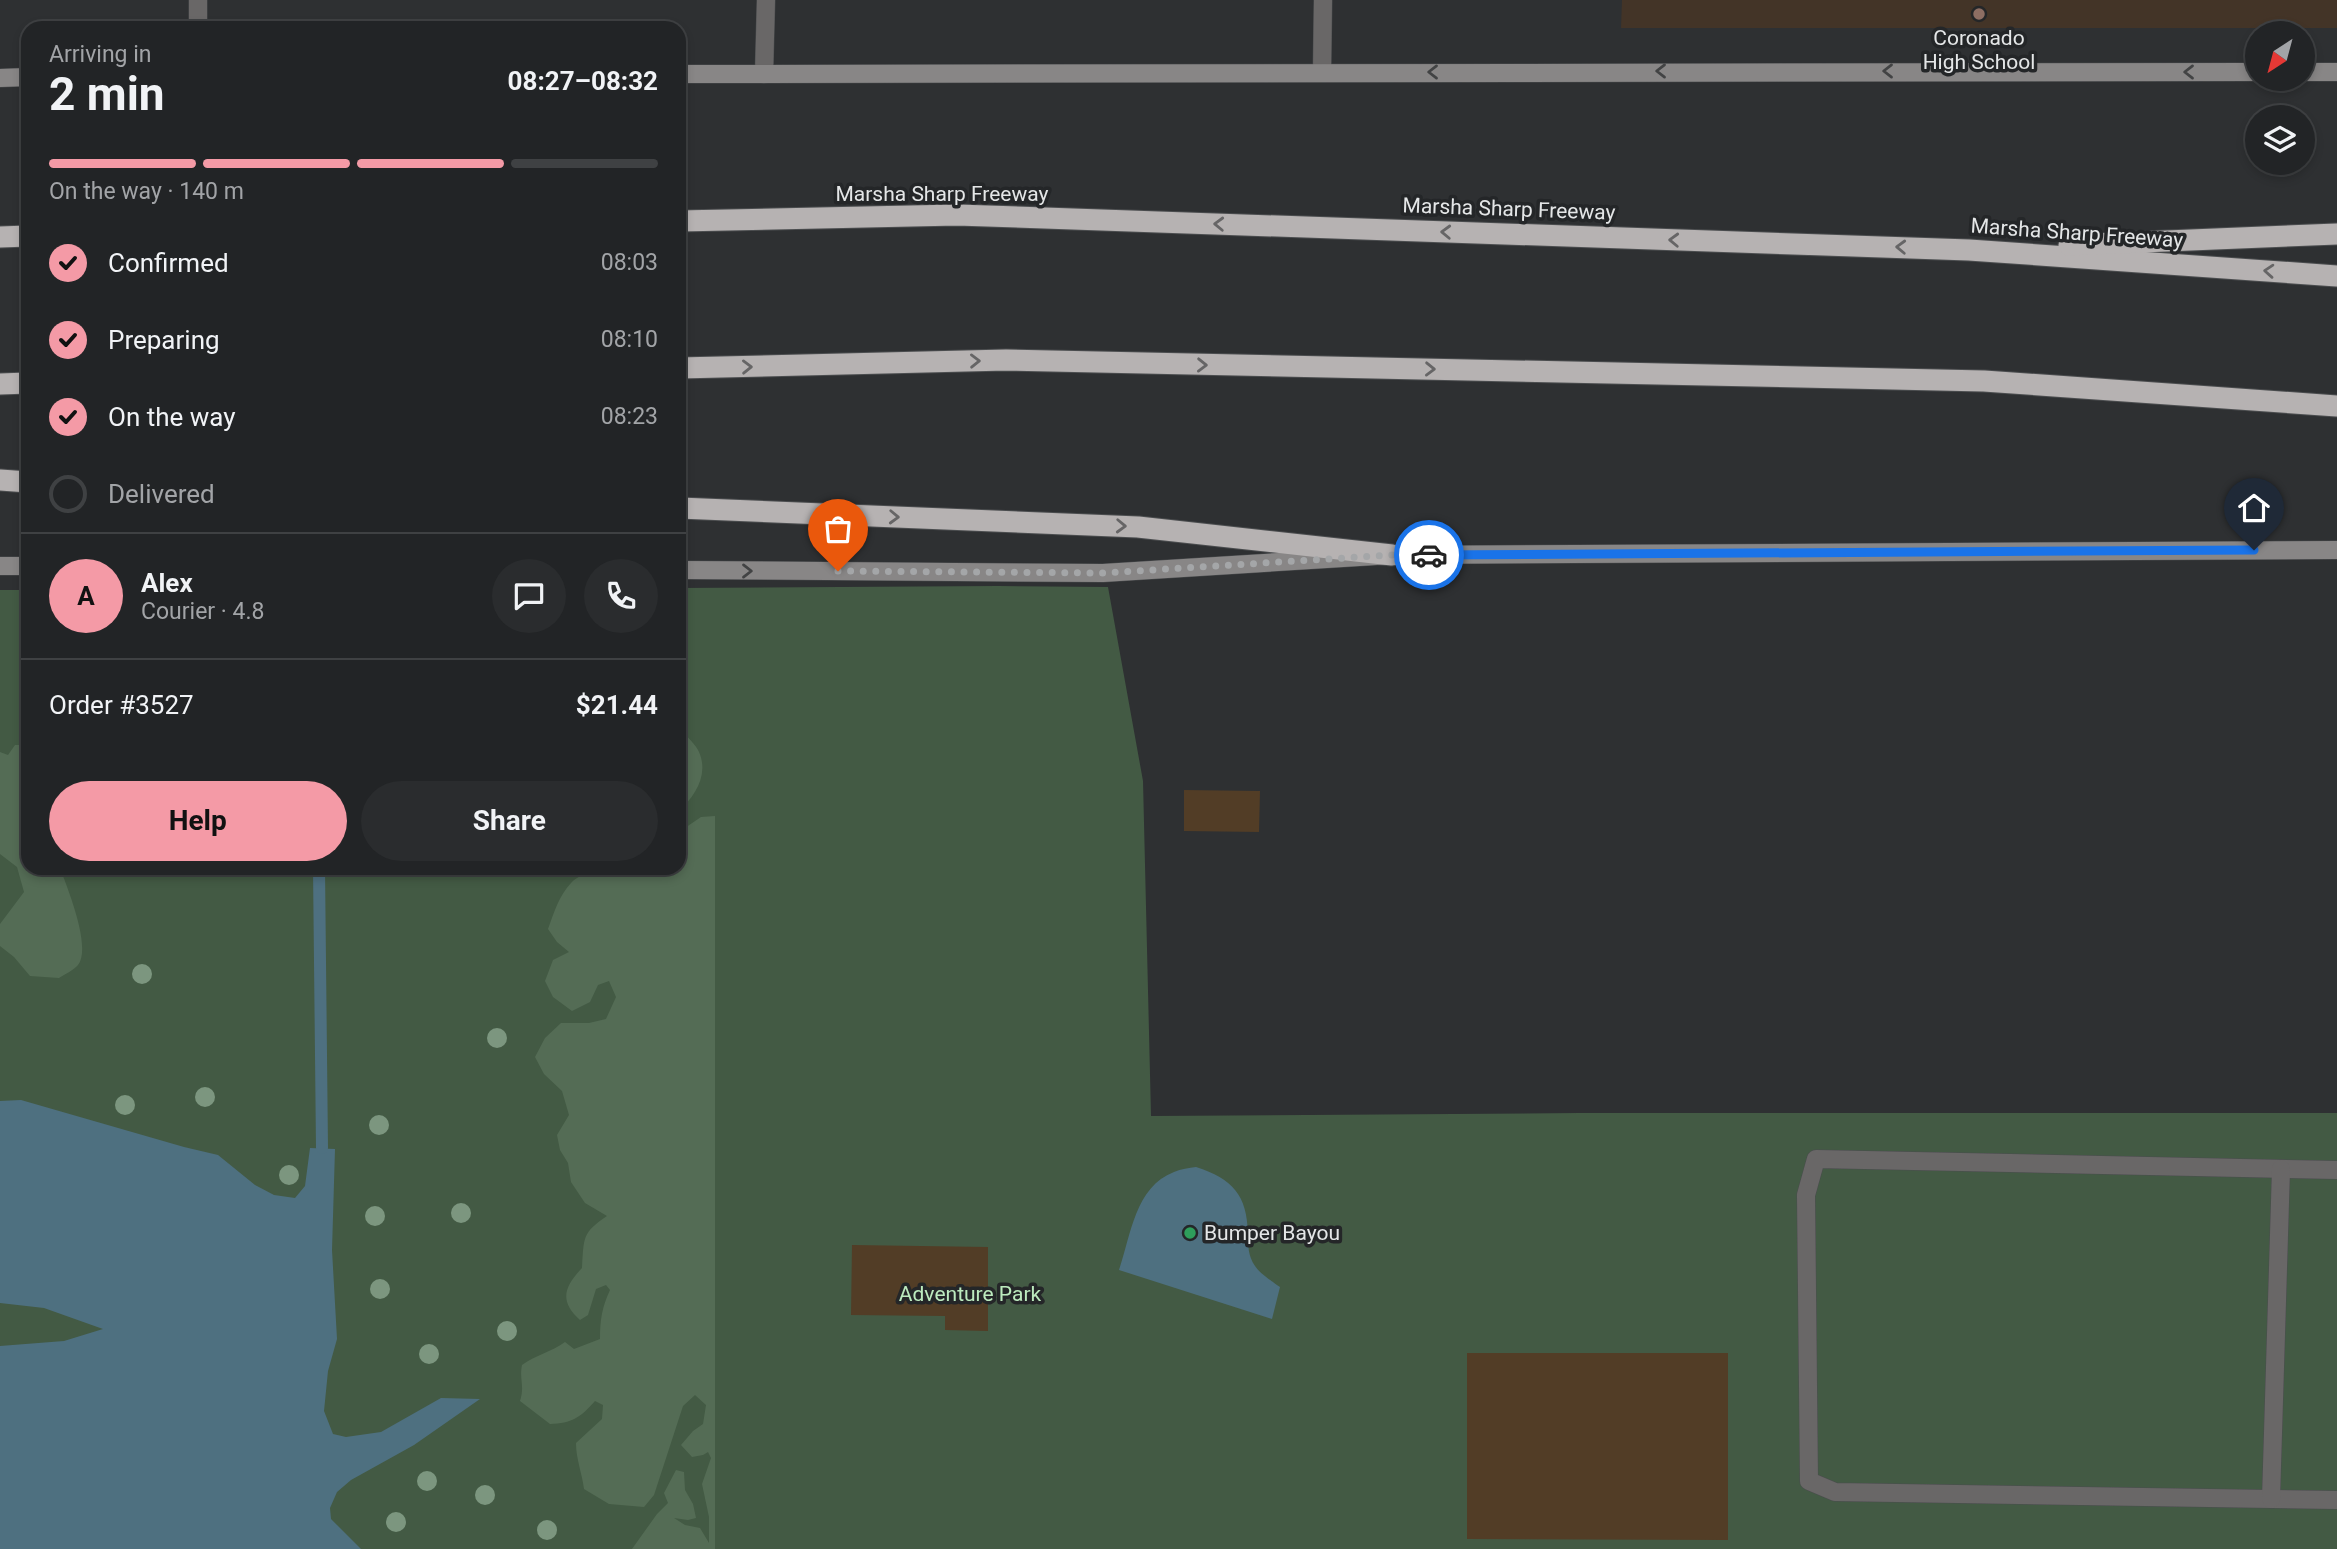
<!DOCTYPE html>
<meta charset="utf-8">
<style>
:root{--surface:#222426;--page:#2a2c2e;--text:#f1f3f6;--muted:#a2a4a7;--line:#3f4143;--accent:#f49aa6}
body{margin:0;font-family:Roboto,sans-serif;background:var(--page);color:var(--text);height:100vh;display:flex;flex-direction:column;font-size:26px;white-space:nowrap}
*{box-sizing:border-box;margin:0}
p{font-size:23px;color:var(--muted)}
.icon{flex:none;width:38px;height:38px;fill:none;stroke:currentColor;stroke-width:2;stroke-linecap:round;stroke-linejoin:round}
.map{position:relative;flex:1;overflow:hidden}
.details{position:absolute;left:21px;top:21px;width:665px;height:854px;display:flex;flex-direction:column;background:var(--surface);border-radius:21px;box-shadow:0 4px 10px #0003,0 0 0 2px var(--line)}
.details>*{flex:none}
.needle{width:46px;rotate:216deg}
.controls{position:absolute;left:2245px;top:21px;display:grid;gap:14px}
.controls a{display:grid;place-items:center;width:70px;height:70px;border-radius:50%;background:var(--surface);box-shadow:0 4px 10px #0003,0 0 0 2px var(--line);font-size:35px}
.pin{position:absolute;display:grid;place-items:center;width:60px;height:60px;color:#fff;margin:-72px -30px;border-radius:50% 50% 50% 0;rotate:-45deg;box-shadow:0 0 7px #0007}
.pin .icon{rotate:45deg}
.courier{position:absolute;display:grid;place-items:center;width:70px;height:70px;margin:-35px;border:5px solid #1a73e8;border-radius:50%;background:#fff;color:#222;box-shadow:0 2px 9px #0007}
.overview em{font-style:normal;font-weight:700}
.overview div{display:flex;flex-direction:column-reverse}
.overview{display:flex;align-items:center;justify-content:space-between;height:119px;padding:0 28px}
h1{font-size:46px;font-weight:700;line-height:52px}
.bar{display:grid;grid-template-columns:repeat(4,1fr);gap:10px 7px;align-content:center;height:84px;padding:0 28px}
.bar i{height:9px;border-radius:5px;background:var(--line)}
.bar .active{background:var(--accent)}
.bar p{grid-column:span 4}
.line{display:flex;align-items:center;gap:18px;padding:0 28px;border-top:2px solid var(--line)}
.line div{flex:1}
.round{display:grid;place-items:center;flex:none;width:74px;height:74px;border-radius:37px;background:var(--page)}
ol{padding:0 28px;list-style:none}
li{display:flex;align-items:center;gap:21px;height:77px}
li p{margin-inline-start:auto}
li .icon{padding:7px;border-radius:50%;background:var(--accent);color:#111;stroke-width:4}
li:last-child{color:var(--muted)}
li i{width:38px;height:38px;border:4px solid var(--line);border-radius:50%}
.button{display:flex;gap:14px;margin-top:auto;padding:14px 28px}
.button a{flex:1;height:80px;border-radius:42px;background:var(--accent);color:#111;font-size:28px;font-weight:700;line-height:80px;text-align:center}
.button a+a{background:var(--page);color:var(--text)}
.map>svg:first-child{display:block}
</style>
<div class="map">
<svg width="2337" height="1549" viewBox="0 0 2337 1549">
<rect width="100%" height="100%" fill="#2e3032"/>
<polygon fill="#433427" points="1622,0 2337,0 2337,28 1621,28"/>
<polygon fill="#435a44" points="998,586 1108,587 1143,781 1151,1116 1580,1113 2337,1113 2337,1549 0,1549 0,590 28,590 28,868 679,868 679,588"/>
<g fill="#546c55">
<path d="M679 730H682C687 737 696 745 699 752 709 775 695 796 679 811Z"/>
<path d="M15 745H20L24 749 23 757 28 758V868H60C67 887 92 947 78 965 74 970 65 974 59 978L30 976 14 957 0 946V924L24 892 17 867 0 854V752L8 755Z"/>
<path d="M715 816V1549H632L657 1514 668 1503 664 1493 676 1470 684 1472 685 1490 693 1504 696 1518 688 1520 674 1518 685 1525 700 1528 709 1543V1517L702 1484 711 1458 708 1452 703 1455 692 1457 681 1445 693 1431 703 1424 706 1405 695 1395 683 1406 654 1495 644 1507 609 1504 584 1489C582 1473 576 1459 576 1443L602 1419 603 1405 595 1401C580 1418 572 1423 550 1424L520 1401C525 1386 519 1379 522 1365 536 1355 551 1352 565 1342L574 1349 600 1339C600 1320 602 1307 610 1290L606 1285 596 1289 588 1315 580 1320C559 1301 564 1287 582 1268 584 1237 582 1233 607 1216L585 1203 571 1182 568 1163 560 1150 557 1135 569 1115 562 1091 544 1074 535 1057 545 1038 561 1023H589L606 1019 616 997 609 981 598 985 590 1002 572 1011 553 997 545 981 553 960 569 952 557 942 548 929C554 912 559 896 571 883 577 876 588 874 593 868H679V832L701 817Z"/>
<path d="M424 868H467C452 880 440 874 424 868Z"/>
</g>
<g fill="#4e7080">
<polygon points="21,1100 184,1147 218,1155 255,1185 274,1195 295,1198 305,1186 310,1148 335,1149 332,1250 337,1339 328,1371 324,1411 333,1434 346,1437 381,1432 441,1398 480,1399 414,1445 351,1480 337,1492 330,1508 331,1519 361,1549 0,1549 0,1346 64,1341 103,1329 44,1308 0,1303 0,1101"/>
<path d="M1196 1167C1233 1179 1247 1195 1248 1234 1248 1245 1248 1256 1255 1266 1260 1274 1272 1281 1280 1287L1272 1319 1119 1270C1131 1235 1135 1187 1174 1172 1181 1169 1189 1168 1196 1167Z"/>
</g>
<g fill="none" stroke-linecap="round" stroke-linejoin="round">
<polyline stroke="#4e7080" stroke-width="12" points="319,868 322,1148"/>
</g>
<g fill="#523d26">
<polygon points="1184,790 1260,791 1259,832 1184,831"/>
<polygon points="852,1245 988,1247 988,1331 945,1330 945,1316 851,1315"/>
<polygon points="1467,1353 1728,1353 1728,1540 1467,1539"/>
</g>
<g fill="none" stroke-linecap="round" stroke-linejoin="round">
<g stroke="#4b4d4f" stroke-width="19">
<g id="service">
<polyline points="1322,72 1323,0"/>
<polyline points="764,74 766,0"/>
<polyline points="2337,1170 1816,1159 1806,1195 1809,1481 1835,1492 2337,1500"/>
<polyline points="2271,1499 2281,1169"/>
</g>
</g>
<g stroke="#4b4d4f" stroke-width="19">
<polyline id="minor" points="198,28 198,0"/>
</g>
<g stroke="#4b4d4f" stroke-width="19">
<g id="secondary">
<polyline points="2303,72 2337,72"/>
<polyline points="679,74 2258,72"/>
<polyline points="0,78 28,77"/>
<polyline points="0,566 28,566"/>
<polyline points="679,570 1103,573 1392,555 2337,550"/>
</g>
</g>
<g stroke="#4b4d4f" stroke-width="23">
<g id="motorway">
<polyline points="679,221 957,215 1969,250 2337,276"/>
<polyline points="0,237 28,236"/>
<polyline points="2069,245 2337,234"/>
<polyline points="679,368 1006,360 1984,381 2337,406"/>
<polyline points="0,384 28,383"/>
<polyline points="0,480 28,482"/>
<polyline points="679,508 1138,527 1392,555"/>
</g>
</g>
<use href="#service" stroke="#696767" stroke-width="18"/>
<use href="#minor" stroke="#696767" stroke-width="18"/>
<use href="#secondary" stroke="#888686" stroke-width="18"/>
<use href="#motorway" stroke="#b6b2b2" stroke-width="21"/>
</g>
<g fill="#7c967f">
<circle cx="142" cy="974" r="10"/>
<circle cx="497" cy="1038" r="10"/>
<circle cx="205" cy="1097" r="10"/>
<circle cx="125" cy="1105" r="10"/>
<circle cx="379" cy="1125" r="10"/>
<circle cx="289" cy="1175" r="10"/>
<circle cx="461" cy="1213" r="10"/>
<circle cx="375" cy="1216" r="10"/>
<circle cx="380" cy="1289" r="10"/>
<circle cx="507" cy="1331" r="10"/>
<circle cx="429" cy="1354" r="10"/>
<circle cx="427" cy="1481" r="10"/>
<circle cx="485" cy="1495" r="10"/>
<circle cx="396" cy="1522" r="10"/>
<circle cx="547" cy="1530" r="10"/>
</g>
<defs><path id="oneway-chevron" d="M-2-3.5L2.5 0L-2 3.5" fill="none" stroke-width="1.6" stroke-linecap="round" stroke-linejoin="round" transform="scale(1.75)"/></defs>
<g stroke="#424344">
<use href="#oneway-chevron" transform="translate(1661 71) rotate(-180)"/>
<use href="#oneway-chevron" transform="translate(1888 71) rotate(-180)"/>
<use href="#oneway-chevron" transform="translate(1433 72) rotate(180)"/>
<use href="#oneway-chevron" transform="translate(2189 72) rotate(-180)"/>
<use href="#oneway-chevron" transform="translate(747 571)"/>
</g>
<g stroke="#666566">
<use href="#oneway-chevron" transform="translate(1219 224) rotate(-178)"/>
<use href="#oneway-chevron" transform="translate(1446 232) rotate(-178)"/>
<use href="#oneway-chevron" transform="translate(1674 240) rotate(-178)"/>
<use href="#oneway-chevron" transform="translate(1901 247) rotate(-178)"/>
<use href="#oneway-chevron" transform="translate(2269 271) rotate(-176)"/>
<use href="#oneway-chevron" transform="translate(975 361) rotate(-1)"/>
<use href="#oneway-chevron" transform="translate(1202 365) rotate(1)"/>
<use href="#oneway-chevron" transform="translate(747 367) rotate(-1)"/>
<use href="#oneway-chevron" transform="translate(1430 369) rotate(1)"/>
<use href="#oneway-chevron" transform="translate(894 517) rotate(2)"/>
<use href="#oneway-chevron" transform="translate(1121 526) rotate(2)"/>
</g>
<g fill="none" stroke-linecap="round" stroke-linejoin="round">
<polyline stroke="#a4a6a8" stroke-width="7" stroke-dasharray="0 12.6" points="838,571 1103,573 1392,555 1429,555"/>
<polyline stroke="#1a73e8" stroke-width="9" points="1429,555 2254,550"/>
</g>
<circle fill="#8d6e63" stroke="#242628" stroke-width="2.5" cx="1979" cy="14" r="7"/>
<circle fill="#2e9e5b" stroke="#242628" stroke-width="2.5" cx="1190" cy="1233" r="7"/>
<g text-anchor="middle" stroke-width="7" stroke-linejoin="round" paint-order="stroke">
<g font-size="21" fill="#e4e6e7" stroke="#242628">
<text x="1979" y="45">Coronado<tspan x="1979" dy="24">High School</tspan></text>
<text x="1204" y="1240" text-anchor="start">Bumper Bayou</text>
</g>
<g font-size="21" fill="#e4e6e7" stroke="#242628">
<text x="942" y="201">Marsha Sharp Freeway</text>
<text transform="translate(1509 209) rotate(2)" y="7">Marsha Sharp Freeway</text>
<text transform="translate(2077 233) rotate(4)" y="7">Marsha Sharp Freeway</text>
</g>
<g font-size="21" fill="#bceabe" stroke="#242628">
<text x="970" y="1301">Adventure Park</text>
</g>
</g>
</svg>
<div class="controls">
<a><svg class="needle" viewBox="-14 -14 28 28"><path d="M0-13l5 13h-10z" fill="#e53935"/><path d="M0 13l5-13h-10z" fill="#a2a4a7"/></svg></a>
<a><svg class="icon" aria-label="layers" viewBox="0 0 24 24"><path d="M12 4l9 5-9 5-9-5zM3 14l9 5 9-5"/></svg></a>
</div>
<div class="pin" style="left:838px;top:571px;background:#ea580c"><svg class="icon" aria-label="bag" viewBox="0 0 24 24"><path d="M5 8h14l-1 12H6zM9 8a3 3 0 0 1 6 0"/></svg></div>
<div class="pin" style="left:2254px;top:550px;background:#1f2937"><svg class="icon" aria-label="home" viewBox="0 0 24 24"><path d="M3 11l9-7 9 7M6 9v11h12V9"/></svg></div>
<div class="courier" style="left:1429px;top:555px"><svg class="icon" aria-label="car" viewBox="0 0 24 24"><path d="M5 17H2v-5l4-1 3-4h7l3 4 3 1v5h-3M9 17h6M6 11h13"/><circle cx="7" cy="17" r="2"/><circle cx="17" cy="17" r="2"/></svg></div>
<section class="details">
<div class="overview"><div><h1>2 min</h1><p>Arriving in</p></div><em>08:27–08:32</em></div>
<div class="bar"><i class="active"></i><i class="active"></i><i class="active"></i><i></i><p>On the way · 140 m</p></div>
<ol>
<li><svg class="icon" aria-label="check" viewBox="0 0 24 24"><path d="M5 12l5 5 9-10"/></svg>Confirmed<p>08:03</p></li>
<li><svg class="icon" aria-label="check" viewBox="0 0 24 24"><path d="M5 12l5 5 9-10"/></svg>Preparing<p>08:10</p></li>
<li><svg class="icon" aria-label="check" viewBox="0 0 24 24"><path d="M5 12l5 5 9-10"/></svg>On the way<p>08:23</p></li>
<li><i></i>Delivered</li>
</ol>
<div class="line" style="height:126px"><b class="round" style="background:var(--accent);color:#111">A</b><div><b>Alex</b><p>Courier · 4.8</p></div><a class="round"><svg class="icon" aria-label="chat" viewBox="0 0 24 24"><path d="M4 5h16v11H9l-5 4z"/></svg></a><a class="round"><svg class="icon" aria-label="phone" viewBox="0 0 24 24"><path d="M5 4h4l2 5-3 2q2 4 5 5l2-3 5 2v4C11 20 4 13 5 4z"/></svg></a></div>
<div class="line" style="height:91px"><div>Order #3527</div><b>$21.44</b></div>
<div class="button"><a>Help</a><a>Share</a></div>
</section>
</div>
